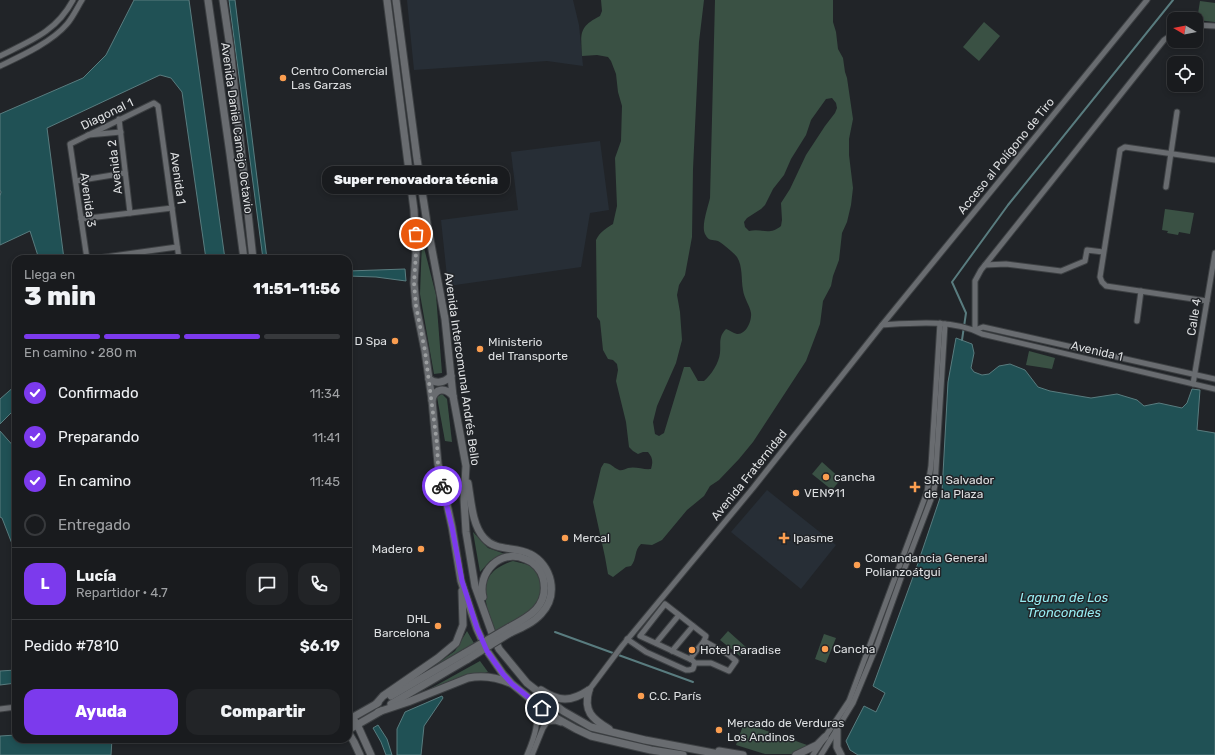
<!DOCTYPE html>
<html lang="es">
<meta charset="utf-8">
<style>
:root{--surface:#191b1e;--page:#222427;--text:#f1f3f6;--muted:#9fa1a4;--line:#37393c;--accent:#7c3aed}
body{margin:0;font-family:Rubik,sans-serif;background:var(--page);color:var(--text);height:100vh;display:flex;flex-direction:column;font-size:15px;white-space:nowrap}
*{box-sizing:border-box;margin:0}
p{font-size:13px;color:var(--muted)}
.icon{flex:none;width:22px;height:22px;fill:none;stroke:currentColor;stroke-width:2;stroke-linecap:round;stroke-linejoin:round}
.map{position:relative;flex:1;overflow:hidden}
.panel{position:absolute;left:12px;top:255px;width:340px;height:488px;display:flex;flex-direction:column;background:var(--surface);border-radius:12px;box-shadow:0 2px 6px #0003,0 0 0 1px var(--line)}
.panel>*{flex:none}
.needle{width:26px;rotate:279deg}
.fabs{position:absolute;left:1167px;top:12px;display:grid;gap:8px}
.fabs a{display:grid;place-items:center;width:36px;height:36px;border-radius:8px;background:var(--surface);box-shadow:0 2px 6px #0003,0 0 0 1px var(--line);font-size:20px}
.pin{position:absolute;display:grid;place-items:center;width:34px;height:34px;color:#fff;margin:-17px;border:2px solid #fff;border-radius:50%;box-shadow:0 1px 4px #0007}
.courier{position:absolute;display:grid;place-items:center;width:40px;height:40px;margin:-20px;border:3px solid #7c3aed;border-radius:50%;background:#fff;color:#222;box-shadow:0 1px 5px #0007}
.bubble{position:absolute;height:28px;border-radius:12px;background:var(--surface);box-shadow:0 2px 6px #0003,0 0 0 1px var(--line);font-size:13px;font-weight:800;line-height:28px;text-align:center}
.headline em{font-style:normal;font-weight:800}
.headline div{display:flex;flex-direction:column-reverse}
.headline{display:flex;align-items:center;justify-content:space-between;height:68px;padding:0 12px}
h1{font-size:26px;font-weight:800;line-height:30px}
.bar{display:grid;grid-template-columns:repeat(4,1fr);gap:6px 4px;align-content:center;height:48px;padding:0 12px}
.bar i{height:5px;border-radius:3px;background:var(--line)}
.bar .current{background:var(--accent)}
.bar p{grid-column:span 4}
.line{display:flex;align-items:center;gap:10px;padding:0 12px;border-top:1px solid var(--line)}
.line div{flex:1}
.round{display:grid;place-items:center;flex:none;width:42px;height:42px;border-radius:12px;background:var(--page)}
ol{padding:0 12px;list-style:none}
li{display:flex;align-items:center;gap:12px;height:44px}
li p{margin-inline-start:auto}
li .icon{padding:4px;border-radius:50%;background:var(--accent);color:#fff;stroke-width:4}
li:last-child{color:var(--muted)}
li i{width:22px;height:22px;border:2px solid var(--line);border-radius:50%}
.cta{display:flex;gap:8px;margin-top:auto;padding:8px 12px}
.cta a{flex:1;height:46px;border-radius:12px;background:var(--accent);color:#fff;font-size:16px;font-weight:800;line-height:46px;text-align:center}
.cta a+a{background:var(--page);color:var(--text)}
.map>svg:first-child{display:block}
</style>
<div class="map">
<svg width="1215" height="755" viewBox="0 0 1215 755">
<rect width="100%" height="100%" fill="#212428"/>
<g fill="#272e36">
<polygon points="407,0 573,0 579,25 583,66 547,61 414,70"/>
<polygon points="600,141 609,210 590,213 581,267 448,286 441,220 518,210 511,152"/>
<polygon points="767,490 836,545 801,589 731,532"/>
</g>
<g fill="#3a5144" fill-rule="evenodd">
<path d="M601 0H704L699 42 693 169 692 237 685 275 679 285 677 295 680 312 682 340 676 363 657 406 653 422 655 434 659 436 664 433 684 367H690L698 381H704C711 375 719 363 720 353 721 344 718 337 726 329 729 330 733 333 737 334 746 335 752 321 751 313 750 306 744 298 743 290 741 279 743 267 737 257 735 254 722 243 718 241 712 239 709 242 705 234 701 226 708 207 710 198L715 0H833V22L836 32 838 49 843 58 845 72 847 78 853 119 849 139V155L853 188 851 205 847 222 842 233 839 260 833 276 831 286 823 301 820 324 806 361 753 442 739 459 719 480 710 486 704 496 687 510 662 540 652 545 641 544C634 550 637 559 631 566L626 567 613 577 608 574 605 557 593 502 601 468 604 463C612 463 612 467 619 470 622 471 625 469 628 468 635 466 644 470 651 469 653 462 653 458 648 452H643L638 454 633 451 629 447 626 422 616 381 618 370 617 364 613 360 608 359 603 350 600 321 597 317 596 240C600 232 605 229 613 224L617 206 615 158 621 141 622 106 618 92 616 74 611 61 608 57 597 55 582 56C581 34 578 27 600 16L602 11ZM832 98 836 103 837 108 835 113 825 126 806 155 790 189 781 203 782 220 781 226C769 236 762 228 749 231L745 227 744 222 747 218 761 209 765 205 773 189 784 175 791 159 806 135 811 120 826 99Z"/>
<polygon points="1200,1 1215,3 1215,22 1197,20"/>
<polygon points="984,22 1000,36 979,61 963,47"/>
<polygon points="1165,209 1194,213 1190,234 1179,232 1178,235 1167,233 1168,231 1162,230"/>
<polygon points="422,240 436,295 442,373 434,374 420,294"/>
<polygon points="1029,351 1055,358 1052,369 1026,365"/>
<polygon points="442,394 447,399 452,442 445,441 437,397"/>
<polygon points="822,462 841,479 832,490 812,474"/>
<polygon points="473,532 488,548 505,554 490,561 480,572"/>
<path d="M513 561C521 563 530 564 536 570 548 582 540 605 528 614 519 622 506 627 495 633 485 603 473 573 513 561Z"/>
<polygon points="467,631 475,645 424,673 455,651"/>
<polygon points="728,631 747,648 740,656 720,640"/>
<polygon points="824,634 836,638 826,663 815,659"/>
<polygon points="480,661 488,672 426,691"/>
<polygon points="744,723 810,746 794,754 765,754 736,745"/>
</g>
<g fill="#205155" stroke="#597c7f">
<polygon points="134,0 189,0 225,259 206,259 182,92 171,78 160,75 47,128 64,259 39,259 30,231 0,245 0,196 1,192 0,190 0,114 83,78 106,55"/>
<polygon points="229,0 235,0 267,259 263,259"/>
<polygon points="405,269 406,281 376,277 348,276 348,271"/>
<polygon points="956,338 972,344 974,353 971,368 974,372 982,375 989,374 999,366 1010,364 1025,370 1038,387 1050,391 1091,398 1117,394 1137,400 1144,406 1159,403 1182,408 1187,403 1192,389 1200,390 1197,430 1215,433 1215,755 858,755 850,750 846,741 864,706 876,712 885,693 873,686 917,566 942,492 948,382"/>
<polygon points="16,385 16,408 0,424 0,399"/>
<polygon points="0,431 16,449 16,554 2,518 0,517"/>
<polygon points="16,670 16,683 0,685 0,671"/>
<polygon points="442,696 443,698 424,726 421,755 397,755 397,729 405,712"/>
<polygon points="378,725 387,739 392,755 386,755 381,742 373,728"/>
<polygon points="16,735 16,739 112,739 111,755 0,755 0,736"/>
</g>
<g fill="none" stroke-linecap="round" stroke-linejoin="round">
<g stroke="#597c7f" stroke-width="2">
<polyline points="962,340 966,313 952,282 1008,205 1173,0"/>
<polyline points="555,632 693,682"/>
</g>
<g stroke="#3d4043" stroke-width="7">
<g id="street">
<polyline points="1196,25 1215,26"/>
<path d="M0 56C30 41 56 32 73 0"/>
<path d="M0 66C21 56 52 42 67 24 73 17 77 8 82 0"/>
<polyline points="119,119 130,213"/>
<polyline points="88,135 121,132"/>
<polyline points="76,181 125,173"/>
<polyline points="1166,187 1177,112"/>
<polyline points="81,219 172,208"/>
<polyline points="87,259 70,144 154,103 158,106 179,259"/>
<polyline points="91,259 177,247"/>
<polyline points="985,265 1006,264 1061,271 1085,261 1087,250 1103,252"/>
<polyline points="1207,301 1106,286 1102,282 1100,277 1120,150 1125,147 1215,160"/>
<polyline points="1137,321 1141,291"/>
<polyline points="882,325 1147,0"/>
<polyline points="975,330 975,281 981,270 1164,40 1174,33"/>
<polyline points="975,330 983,327 1215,379"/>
<polyline points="1193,384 1215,253"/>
<polyline points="627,639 646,652 686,670 689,670 693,669 695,663 692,660 640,636 665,604 706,636 704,641 729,655 736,661 729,671 711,663 695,663"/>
<polyline points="656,643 679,615"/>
<polyline points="672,651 693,626"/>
<polyline points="690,659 704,641"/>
<path d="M589 690 622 646 753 488 882 325C913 323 954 319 982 334L1215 389"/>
<polyline points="0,709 16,707"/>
<path d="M527 755C535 736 540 722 534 702"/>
<polyline points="532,755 543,728 547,722 555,721 561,723"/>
<polyline points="813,755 849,701 927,492 931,466 940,323"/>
<polyline points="821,755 853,703 877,645 901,578 933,494 935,485 945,324"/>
</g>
</g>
<g stroke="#3d4043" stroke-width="9">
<g id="secondary">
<polyline points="208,0 230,154 244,259"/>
<polyline points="223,0 230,47 253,259"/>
<polyline points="387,0 414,210 416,253 414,283 416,306 425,351 432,400 438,464 452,527 461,581 477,629 487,651 503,674 512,684 549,714 576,729 591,736 651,750 683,755"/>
<polyline points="396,0 417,159 427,223 445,319 453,396 466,466 464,499 466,532 475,586 493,636 499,649 527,683 563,711 591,727 645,740 724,755"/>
<path d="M429 379C436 384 444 383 451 376"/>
<path d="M432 400C435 388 445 387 453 396"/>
<path d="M468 483C471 500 472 525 484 538 496 552 515 546 530 554 552 565 559 595 541 614 533 623 521 628 510 633"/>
<path d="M483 597C477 573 500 548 525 559 534 562 541 570 543 578 550 606 529 617 508 628"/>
<path d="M541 690C559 702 571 702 589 690"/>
<path d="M589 690C583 711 592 719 609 729"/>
<polyline points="391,696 465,653"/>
<polyline points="376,704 383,696 438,658 456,643 463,625 462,591"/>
<polyline points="391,704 468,659"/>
<path d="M378 712 408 702 468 678C483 675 496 677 510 683"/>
<polyline points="348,713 357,724 371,755"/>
<polyline points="348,720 378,703"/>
<polyline points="348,730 381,711"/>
<polyline points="837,730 837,747 841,755"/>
<polyline points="348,732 354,742 360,755"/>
<polyline points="719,751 743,755"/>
<polyline points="796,755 817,745 825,737"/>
</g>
</g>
<use href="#street" stroke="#696c70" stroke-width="5"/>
<use href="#secondary" stroke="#696c70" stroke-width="7"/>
<g stroke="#3d4043" stroke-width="9" stroke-linecap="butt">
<g id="secondary-bridge">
<polyline points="465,653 508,628"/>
<polyline points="468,659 510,633"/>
</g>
</g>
<use href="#secondary-bridge" stroke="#696c70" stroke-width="7"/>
</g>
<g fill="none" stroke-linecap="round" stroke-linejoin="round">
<polyline stroke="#9b9ea0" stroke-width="4" stroke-dasharray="0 7.2" points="416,234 416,253 414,283 416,306 425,351 437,444 438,464 442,486"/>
<polyline stroke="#7c3aed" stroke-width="5" points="442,486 452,527 462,581 477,628 487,651 503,674 512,684 542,708"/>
</g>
<g fill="#fb9e50" stroke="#212428" stroke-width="1.5">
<circle cx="283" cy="78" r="4"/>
<circle cx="395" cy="341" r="4"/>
<circle cx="480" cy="349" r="4"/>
<circle cx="826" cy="477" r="4"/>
<path d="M913 481h4v4h4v4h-4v4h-4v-4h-4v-4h4z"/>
<circle cx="796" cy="493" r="4"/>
<circle cx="565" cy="538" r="4"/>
<path d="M782 532h4v4h4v4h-4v4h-4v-4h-4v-4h4z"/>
<circle cx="421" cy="549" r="4"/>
<circle cx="857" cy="565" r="4"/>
<circle cx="438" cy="626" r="4"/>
<circle cx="825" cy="649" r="4"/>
<circle cx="692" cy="650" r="4"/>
<circle cx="641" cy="696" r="4"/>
<circle cx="719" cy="730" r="4"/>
</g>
<g text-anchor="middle" stroke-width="3" stroke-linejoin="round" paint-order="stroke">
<g font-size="12" fill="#dddfe1" stroke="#212428" text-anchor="start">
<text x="291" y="75">Centro Comercial<tspan x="291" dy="14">Las Garzas</tspan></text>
<text x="387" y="345" text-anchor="end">D Spa</text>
<text x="488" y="346">Ministerio<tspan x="488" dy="14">del Transporte</tspan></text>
<text x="834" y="481">cancha</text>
<text x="924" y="484">SRI Salvador<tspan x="924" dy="14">de la Plaza</tspan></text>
<text x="804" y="497">VEN911</text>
<text x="573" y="542">Mercal</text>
<text x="793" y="542">Ipasme</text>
<text x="413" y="553" text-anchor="end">Madero</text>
<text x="865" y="562">Comandancia General<tspan x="865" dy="14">Polianzoátgui</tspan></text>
<text x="430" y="623" text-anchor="end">DHL<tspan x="430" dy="14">Barcelona</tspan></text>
<text x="833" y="653">Cancha</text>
<text x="700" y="654">Hotel Paradise</text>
<text x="649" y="700">C.C. París</text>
<text x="727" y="727">Mercado de Verduras<tspan x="727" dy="14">Los Andinos</tspan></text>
</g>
<g font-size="12" fill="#dddfe1" stroke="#212428">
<text transform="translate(107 114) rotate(-26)" y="4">Diagonal 1</text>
<text transform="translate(237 128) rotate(82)" y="4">Avenida Daniel Camejo Octavio</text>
<text transform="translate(1006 156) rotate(-51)" y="4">Acceso al Polígono de Tiro</text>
<text transform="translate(115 167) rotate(-97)" y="4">Avenida 2</text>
<text transform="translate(178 178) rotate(82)" y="4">Avenida 1</text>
<text transform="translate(88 200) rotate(82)" y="4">Avenida 3</text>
<text transform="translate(1194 317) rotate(-81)" y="4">Calle 4</text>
<text transform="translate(1097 351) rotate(13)" y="4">Avenida 1</text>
<text transform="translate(462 369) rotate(82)" y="4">Avenida Intercomunal Andrés Bello</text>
<text transform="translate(749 475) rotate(-51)" y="4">Avenida Fraternidad</text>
</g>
<g font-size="13" font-style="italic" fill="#97ecf2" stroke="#212428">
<text x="1064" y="602">Laguna de Los<tspan x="1064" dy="15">Tronconales</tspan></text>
</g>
</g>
</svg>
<div class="fabs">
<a><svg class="needle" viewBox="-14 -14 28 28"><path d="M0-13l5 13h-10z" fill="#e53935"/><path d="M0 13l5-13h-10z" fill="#9fa1a4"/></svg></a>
<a><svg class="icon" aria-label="locate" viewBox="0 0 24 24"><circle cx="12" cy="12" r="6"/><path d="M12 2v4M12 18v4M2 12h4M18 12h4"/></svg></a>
</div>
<div class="pin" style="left:416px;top:234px;background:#ea580c"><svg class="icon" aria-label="bag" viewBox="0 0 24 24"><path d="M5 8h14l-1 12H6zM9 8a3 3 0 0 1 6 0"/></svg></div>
<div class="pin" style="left:542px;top:708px;background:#1f2937"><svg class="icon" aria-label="home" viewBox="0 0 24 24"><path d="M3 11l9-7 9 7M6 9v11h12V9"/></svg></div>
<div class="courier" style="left:442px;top:486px"><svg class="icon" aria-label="bike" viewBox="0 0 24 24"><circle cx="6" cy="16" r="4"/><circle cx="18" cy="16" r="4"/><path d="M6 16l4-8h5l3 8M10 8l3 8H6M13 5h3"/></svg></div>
<div class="bubble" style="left:322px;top:166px;width:188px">Super renovadora técnia</div>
<section class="panel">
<div class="headline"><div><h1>3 min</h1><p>Llega en</p></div><em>11:51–11:56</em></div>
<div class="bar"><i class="current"></i><i class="current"></i><i class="current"></i><i></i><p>En camino · 280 m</p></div>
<ol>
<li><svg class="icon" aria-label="check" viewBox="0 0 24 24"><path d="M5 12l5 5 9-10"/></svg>Confirmado<p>11:34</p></li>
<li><svg class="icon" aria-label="check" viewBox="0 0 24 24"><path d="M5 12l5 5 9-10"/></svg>Preparando<p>11:41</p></li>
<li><svg class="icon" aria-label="check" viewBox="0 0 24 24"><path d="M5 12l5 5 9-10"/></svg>En camino<p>11:45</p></li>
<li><i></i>Entregado</li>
</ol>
<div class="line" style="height:72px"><b class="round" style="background:var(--accent);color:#fff">L</b><div><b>Lucía</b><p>Repartidor · 4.7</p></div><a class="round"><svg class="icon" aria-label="chat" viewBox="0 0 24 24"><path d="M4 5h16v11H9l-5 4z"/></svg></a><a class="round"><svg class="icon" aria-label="phone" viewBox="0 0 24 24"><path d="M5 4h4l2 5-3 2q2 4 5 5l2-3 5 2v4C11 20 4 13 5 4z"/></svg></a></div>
<div class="line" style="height:52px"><div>Pedido #7810</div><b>$6.19</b></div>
<div class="cta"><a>Ayuda</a><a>Compartir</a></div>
</section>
</div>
